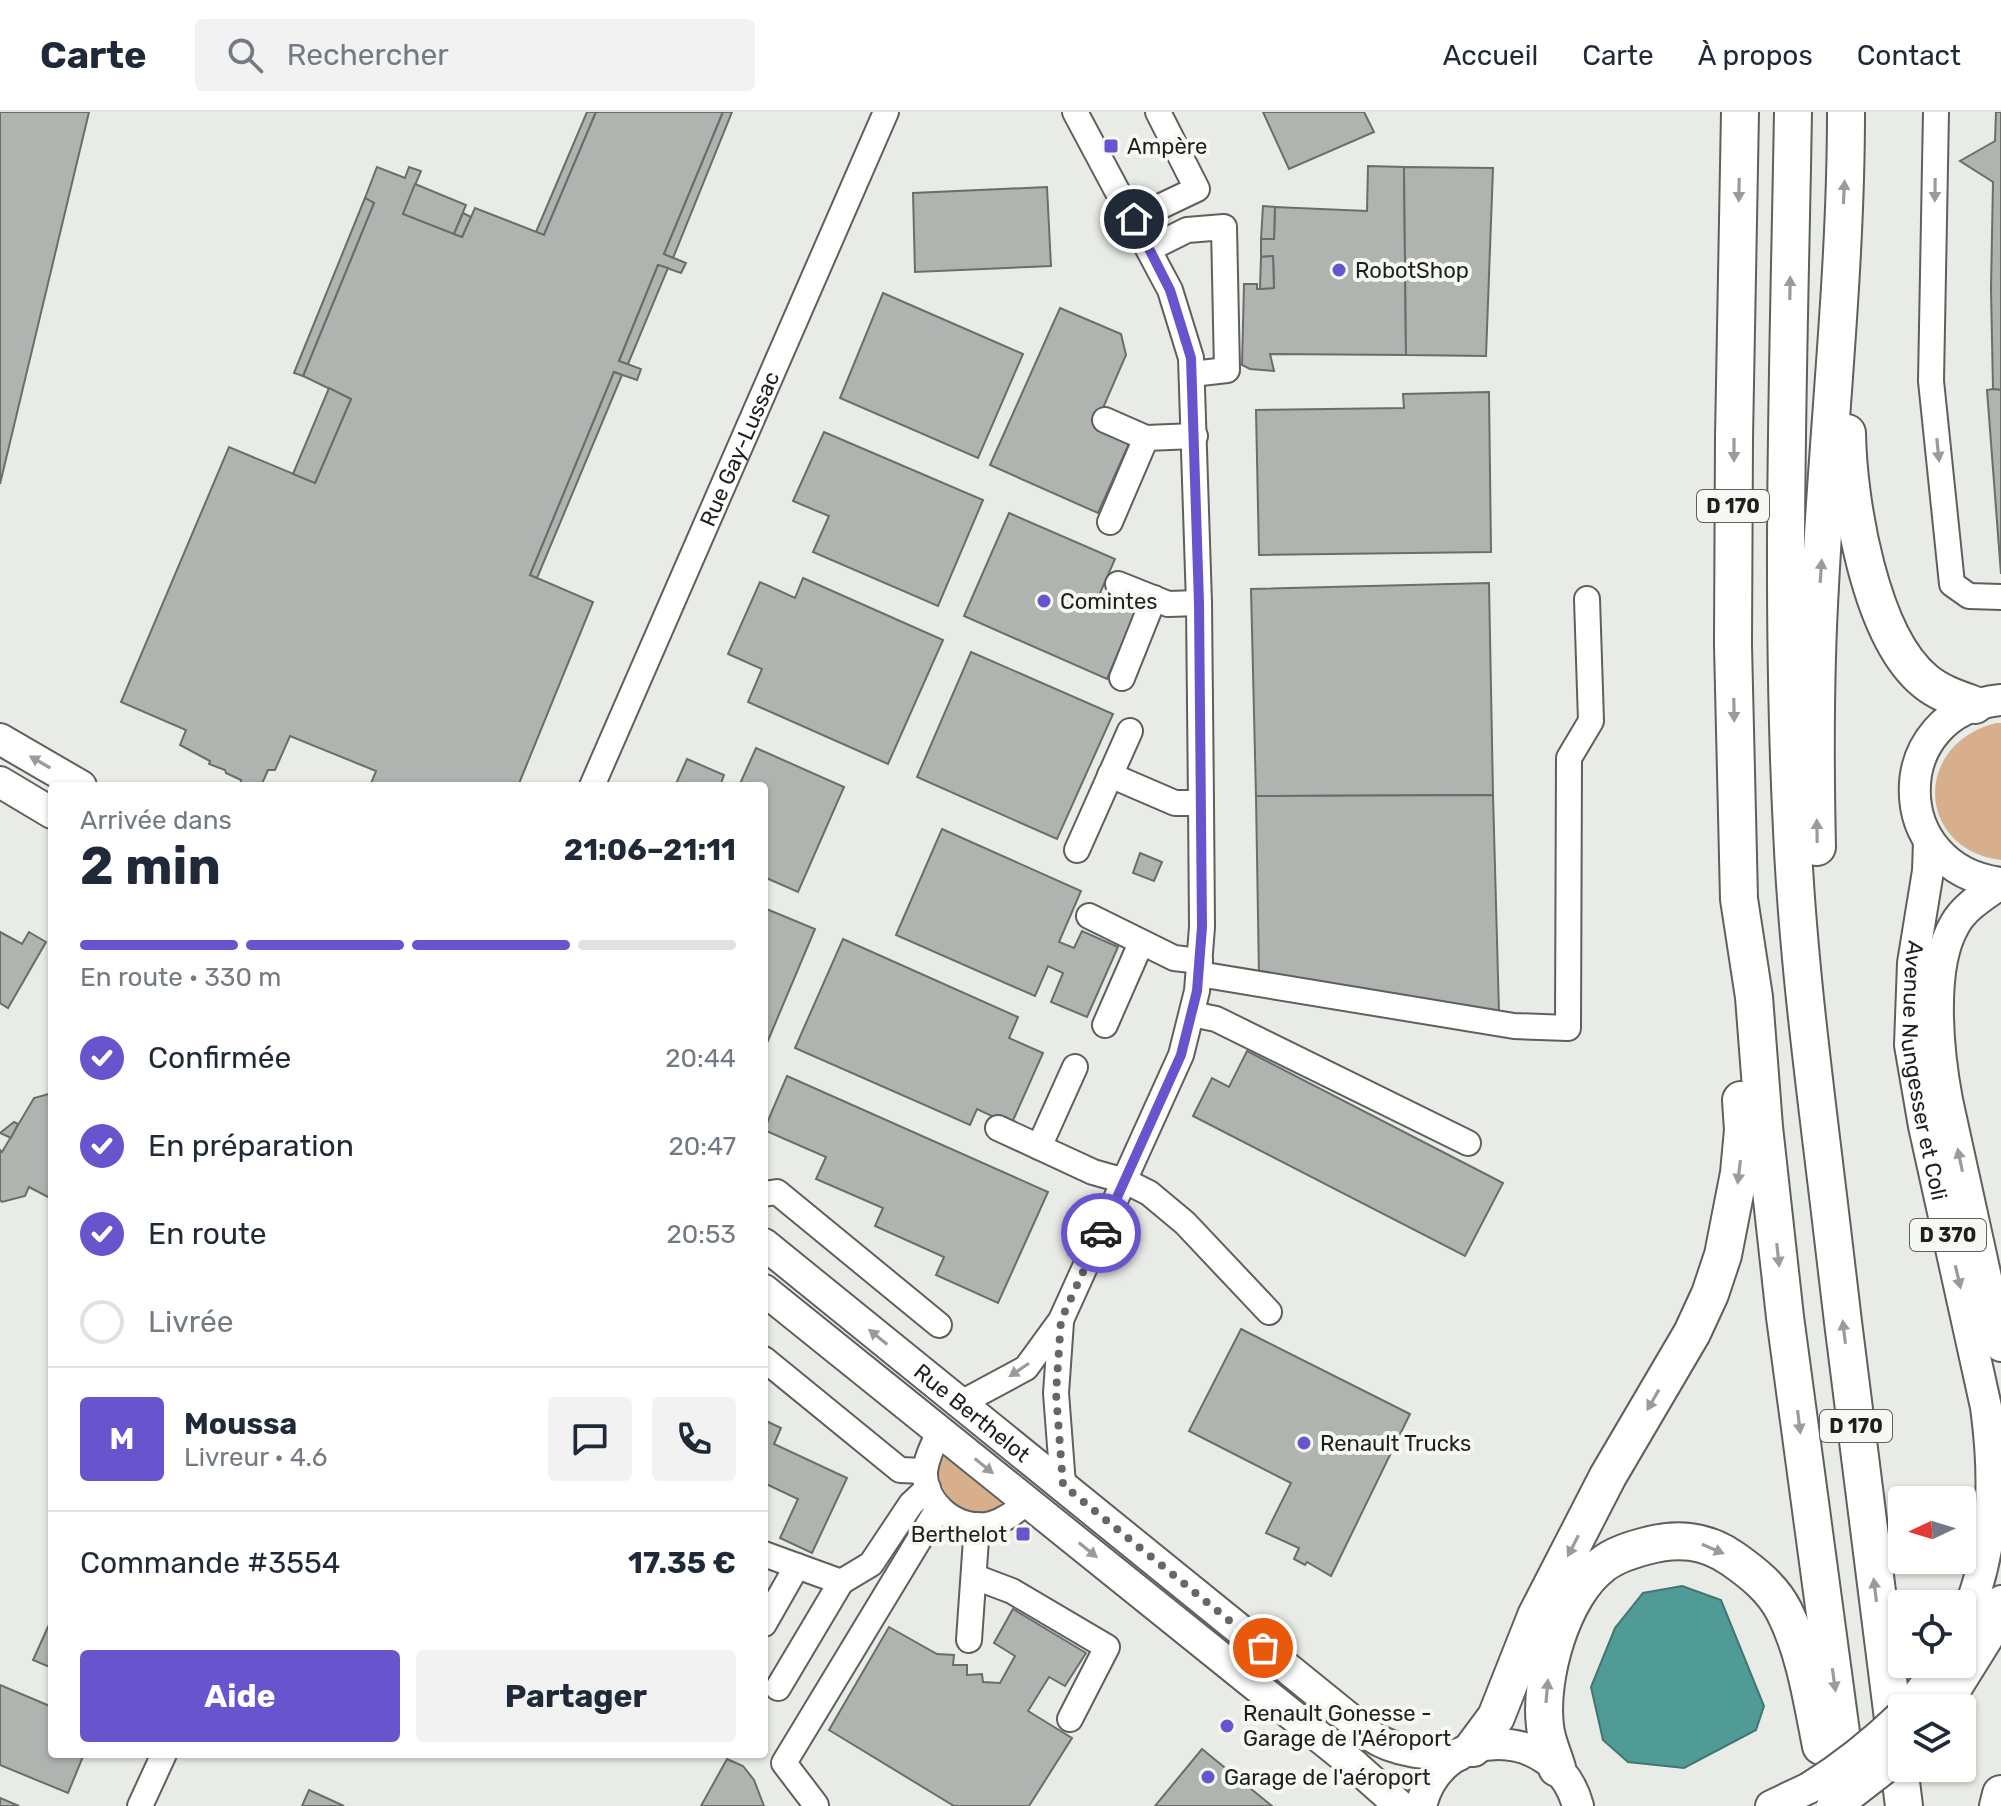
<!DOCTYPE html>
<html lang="fr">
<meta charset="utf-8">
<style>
:root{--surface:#fff;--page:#f2f2f3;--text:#1f2937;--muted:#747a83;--line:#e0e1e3;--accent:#6855ce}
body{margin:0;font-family:Rubik,sans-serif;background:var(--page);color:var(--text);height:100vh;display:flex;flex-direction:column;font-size:30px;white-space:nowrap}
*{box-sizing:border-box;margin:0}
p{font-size:26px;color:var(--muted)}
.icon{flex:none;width:44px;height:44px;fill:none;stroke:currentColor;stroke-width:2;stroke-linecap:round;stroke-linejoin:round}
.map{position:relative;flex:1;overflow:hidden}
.drawer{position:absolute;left:48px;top:670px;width:720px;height:976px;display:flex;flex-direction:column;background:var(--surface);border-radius:8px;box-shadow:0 2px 6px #0004}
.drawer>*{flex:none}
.needle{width:52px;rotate:266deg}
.buttons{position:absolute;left:1888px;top:1374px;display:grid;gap:16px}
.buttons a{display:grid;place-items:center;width:88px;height:88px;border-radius:8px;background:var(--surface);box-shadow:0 2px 6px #0004;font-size:40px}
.pin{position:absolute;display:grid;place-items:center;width:68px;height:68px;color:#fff;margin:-34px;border:4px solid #fff;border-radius:50%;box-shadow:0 2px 8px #0007}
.courier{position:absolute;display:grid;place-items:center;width:80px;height:80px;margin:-40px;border:6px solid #6855ce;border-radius:50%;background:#fff;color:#222;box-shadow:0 2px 10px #0007}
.head em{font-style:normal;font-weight:700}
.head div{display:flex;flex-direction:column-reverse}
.head{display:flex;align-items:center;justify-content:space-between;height:136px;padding:0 32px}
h1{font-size:52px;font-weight:700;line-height:60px}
.bar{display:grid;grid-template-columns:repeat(4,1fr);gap:12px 8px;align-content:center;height:96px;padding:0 32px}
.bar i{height:10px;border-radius:6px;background:var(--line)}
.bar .on{background:var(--accent)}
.bar p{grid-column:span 4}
.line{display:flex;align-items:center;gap:20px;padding:0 32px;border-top:2px solid var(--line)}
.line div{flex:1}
.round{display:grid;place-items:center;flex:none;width:84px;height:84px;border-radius:8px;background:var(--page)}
ol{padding:0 32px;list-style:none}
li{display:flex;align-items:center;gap:24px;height:88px}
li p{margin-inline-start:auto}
li .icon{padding:8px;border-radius:50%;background:var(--accent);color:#fff;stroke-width:4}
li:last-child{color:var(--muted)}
li i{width:44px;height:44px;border:4px solid var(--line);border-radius:50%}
.action{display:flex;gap:16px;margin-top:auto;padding:16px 32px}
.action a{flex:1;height:92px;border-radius:8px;background:var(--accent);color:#fff;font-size:32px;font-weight:700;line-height:92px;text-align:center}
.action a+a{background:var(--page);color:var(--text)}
header{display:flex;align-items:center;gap:48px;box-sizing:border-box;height:112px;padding:0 40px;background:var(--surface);border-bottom:2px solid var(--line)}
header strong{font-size:38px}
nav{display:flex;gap:44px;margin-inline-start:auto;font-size:28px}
.search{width:560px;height:72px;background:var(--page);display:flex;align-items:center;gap:20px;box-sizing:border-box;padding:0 28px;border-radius:8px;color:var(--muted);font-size:30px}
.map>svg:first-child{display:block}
</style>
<header>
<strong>Carte</strong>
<div class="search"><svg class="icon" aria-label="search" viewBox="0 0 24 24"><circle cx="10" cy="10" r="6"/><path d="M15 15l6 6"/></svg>Rechercher</div>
<nav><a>Accueil</a><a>Carte</a><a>À propos</a><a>Contact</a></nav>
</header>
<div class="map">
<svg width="2001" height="1694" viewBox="0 0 2001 1694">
<rect width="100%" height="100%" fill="#e9ebe6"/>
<g fill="#d8af8d">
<path d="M1996 611H2001V748C1917 738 1911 633 1996 611Z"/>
<path d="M944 1344H951L1001 1384 1002 1391C970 1421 920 1380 944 1344Z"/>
</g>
<polygon fill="#519b96" stroke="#427672" stroke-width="2" points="1682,1474 1721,1488 1764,1594 1756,1618 1684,1656 1628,1650 1603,1628 1591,1575 1615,1516 1643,1481"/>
<g fill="#afb4b1" stroke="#6a6e6b" stroke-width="2">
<polygon points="0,0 89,0 0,372"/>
<polygon points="587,0 596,0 544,123 536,120"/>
<polygon points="596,0 723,0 664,142 686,151 681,161 658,153 619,249 641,257 637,268 614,260 530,463 593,490 518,674 370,674 376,659 290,624 275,658 268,658 261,674 248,674 241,671 241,668 226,661 225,658 209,652 210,649 180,633 186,618 121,590 229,335 315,371 351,287 303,264 374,91 365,86 377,55 405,66 409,55 421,59 403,102 462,125 475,96 544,123"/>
<polygon points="723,0 732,0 673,146 664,142"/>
<polygon points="1263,0 1364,0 1374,20 1289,57"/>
<polygon points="1996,0 2001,0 2001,278 1993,277 1991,177 1993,70 1960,49 1995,29"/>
<polygon points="1368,54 1404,55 1406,243 1270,242 1274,259 1250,257 1242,253 1244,172 1257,172 1257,177 1274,176 1273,144 1261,145 1261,127 1274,127 1275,95 1367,99"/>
<polygon points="1404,55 1493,56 1486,244 1406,243"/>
<polygon points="415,72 466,93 454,122 403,102"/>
<polygon points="1047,75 1051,154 915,160 913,81"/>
<polygon points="365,86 374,91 303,264 294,261"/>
<polygon points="1263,94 1275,95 1274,127 1261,127"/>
<polygon points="463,101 471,105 462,125 454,122"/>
<polygon points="1273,144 1274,176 1260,177 1261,145"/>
<polygon points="658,153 668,156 628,252 619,249"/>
<polygon points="883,181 1023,242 978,346 840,286"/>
<polygon points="1060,196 1121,222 1126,243 1096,312 1131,327 1098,401 990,353"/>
<polygon points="614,260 622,263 537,466 530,463"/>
<polygon points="329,276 351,287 315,371 293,362"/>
<polygon points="1993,277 2001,278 2001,462 1987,278"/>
<polygon points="1489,280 1491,440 1259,443 1256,298 1404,296 1403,282"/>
<polygon points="824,320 983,388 938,494 813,440 829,404 793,389"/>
<polygon points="1009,401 1115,447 1100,481 1137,497 1107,567 964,504"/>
<polygon points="803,466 943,528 888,652 748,590 762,557 728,542 760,470 795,486"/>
<polygon points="1489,471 1493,683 1256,684 1251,477"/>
<polygon points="971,540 1113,602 1057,727 917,665"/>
<polygon points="756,636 844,675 798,780 764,765 764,674 739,674"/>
<polygon points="687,647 724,663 720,674 675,674"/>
<polygon points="1493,683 1499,901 1259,864 1256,684"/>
<polygon points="942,717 1081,779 1059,830 1074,836 1082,819 1118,835 1087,905 1051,890 1063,861 1048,854 1035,884 896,823"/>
<polygon points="1140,741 1162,750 1154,769 1133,761"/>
<polygon points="764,796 815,817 764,938"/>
<polygon points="0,820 22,832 29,820 46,830 8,896 0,891"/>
<polygon points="843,827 1018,905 1009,926 1043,941 1011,1013 977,997 970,1013 795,936"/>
<polygon points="1247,939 1503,1071 1465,1144 1193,1004 1212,966 1229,975"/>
<polygon points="787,964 1048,1080 998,1191 936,1163 944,1145 875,1114 883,1096 816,1067 826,1045 764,1018"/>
<polygon points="52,981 52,1087 29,1075 25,1084 2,1090 0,1088 0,1038 2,1040 34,986"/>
<polygon points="14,1010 18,1012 11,1026 0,1021"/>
<polygon points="1241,1217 1410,1302 1331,1464 1307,1450 1305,1453 1294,1447 1299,1436 1266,1421 1291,1371 1189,1319"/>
<polygon points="764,1308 781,1316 774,1332 847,1366 812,1441 780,1426 798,1387 764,1371"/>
<polygon points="1013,1497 1086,1541 1065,1574 1049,1565 1028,1599 1072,1626 1029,1694 954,1694 829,1618 889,1515 937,1542 954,1543 953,1553 967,1553 967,1563 982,1562 983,1570 1000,1571 1015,1544 994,1531"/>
<polygon points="52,1506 52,1556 33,1548"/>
<polygon points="0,1573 52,1595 52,1642 84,1642 68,1681 0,1653"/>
<polygon points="1202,1637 1272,1694 1155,1694"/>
<polygon points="727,1647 743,1654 754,1668 764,1694 701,1694"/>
<polygon points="309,1678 344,1694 302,1694"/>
<polygon points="0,1686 19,1694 0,1694"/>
</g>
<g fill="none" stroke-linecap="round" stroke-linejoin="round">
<g stroke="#5e605c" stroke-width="28">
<g id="minor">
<polyline points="1936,0 1931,269 1952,472 1969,484 2001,485"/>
<polyline points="1134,107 1197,77 1158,0"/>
<polyline points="1149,137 1187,118 1224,115 1227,258 1192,262"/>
<polyline points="1105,308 1146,326"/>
<polyline points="1110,410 1146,326 1195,324"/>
<polyline points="1118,472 1168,492 1199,491"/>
<polyline points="1122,566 1154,486"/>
<polyline points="1110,663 1175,691 1201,691"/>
<path id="s1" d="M592 674 886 0"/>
<polyline points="1077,738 1130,619"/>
<polyline points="1089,804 1174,846 1200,849"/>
<polyline points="1199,862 1514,914 1568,916 1569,646 1591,609 1587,487"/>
<polyline points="1192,902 1216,907 1468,1031"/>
<polyline points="1105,913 1141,831"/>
<polyline points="998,1016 1093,1060 1125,1069 1149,1081 1185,1111 1269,1200"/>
<polyline points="1039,1035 1075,955"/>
<polyline points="764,1082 777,1080 939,1213"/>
<polyline points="1061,1210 1056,1281 1063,1373"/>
<polyline points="764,1247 900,1358 925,1359"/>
<polyline points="961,1291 1026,1256 1061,1208 1181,943 1197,879 1202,815 1201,691 1199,491 1191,246 1170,178 1075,0"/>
<path d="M940 1318C934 1331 926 1346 925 1360 924 1393 960 1420 991 1412 1006 1408 1016 1399 1028 1389"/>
<polyline points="764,1442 841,1470 871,1452 911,1392 928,1376"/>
<polyline points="975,1465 1012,1479 1107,1535 1070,1607"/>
<polyline points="764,1512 797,1454"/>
<polyline points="969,1528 977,1413"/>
<polyline points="778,1576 841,1470"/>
<polyline points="816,1693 784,1651 939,1395"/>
<polyline points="140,1694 164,1642"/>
</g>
</g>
<g stroke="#5e605c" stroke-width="34">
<g id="major">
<path d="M2001 588C1886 599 1886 757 2001 771"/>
<polyline points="0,627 81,674"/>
<polyline points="0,670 52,701"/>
<path id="s2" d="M1929 729 1928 759 1913 851 1910 933 1924 1014 1986 1295C1996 1369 1995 1444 1962 1513"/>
<path d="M2001 771C1985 783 1965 794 1955 812 1929 855 1938 940 1947 988L2001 1234"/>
<path id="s3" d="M764 1132 1371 1624C1397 1641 1428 1642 1459 1643"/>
<polyline points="764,1178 1353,1652 1400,1694"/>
<polyline points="1908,1596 1941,1552"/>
<polyline points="1944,1596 1987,1527 2001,1489"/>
<path d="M1421 1694C1441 1611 1556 1612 1578 1694"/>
<polyline points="1771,1694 1809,1676"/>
</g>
</g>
<g stroke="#5e605c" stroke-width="40">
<g id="highway">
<polyline points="1740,0 1734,326 1733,533 1739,787 1754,885 1764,1015 1785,1205 1849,1680"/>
<path d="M1793 0C1789 238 1780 480 1792 718 1798 857 1818 996 1834 1134 1856 1321 1879 1508 1904 1694"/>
<path d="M1847 321C1848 389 1870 524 1925 569 1939 581 1958 587 1975 593"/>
<path d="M1817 735C1815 648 1815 560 1820 474 1828 316 1846 158 1846 0"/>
<polyline points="1473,1636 1496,1605 1536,1504 1608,1364 1692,1221 1710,1182 1723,1143 1739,1061 1743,1018 1741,988"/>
<path d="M1557 1656C1553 1642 1546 1628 1545 1614 1539 1566 1562 1483 1602 1453 1614 1443 1631 1438 1646 1434 1678 1425 1706 1428 1733 1447 1753 1461 1773 1477 1784 1499 1805 1540 1812 1589 1821 1634"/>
<polyline points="1998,1694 2001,1682"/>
</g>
</g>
<use href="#minor" stroke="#fff" stroke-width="24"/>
<use href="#major" stroke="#fff" stroke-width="30"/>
<use href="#highway" stroke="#fff" stroke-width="36"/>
<g stroke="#5e605c" stroke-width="34" stroke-linecap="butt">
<g id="major-bridge">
<path d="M1809 1676C1843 1655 1873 1631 1902 1603"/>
<polyline points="1832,1694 1853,1681 1902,1643"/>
</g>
</g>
<use href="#major-bridge" stroke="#fff" stroke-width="30"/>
</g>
<defs><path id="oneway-solid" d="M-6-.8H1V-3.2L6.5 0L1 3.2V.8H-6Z" transform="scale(2)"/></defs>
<g fill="#9a9b9a">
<use href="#oneway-solid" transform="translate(1739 78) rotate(91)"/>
<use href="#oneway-solid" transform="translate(1935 78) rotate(91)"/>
<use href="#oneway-solid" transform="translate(1844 80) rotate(-87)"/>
<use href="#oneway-solid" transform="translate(1790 176) rotate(-89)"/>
<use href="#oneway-solid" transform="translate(1734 338) rotate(90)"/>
<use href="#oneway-solid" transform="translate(1938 338) rotate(84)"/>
<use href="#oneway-solid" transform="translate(1821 459) rotate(-86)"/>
<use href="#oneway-solid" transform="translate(1734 598) rotate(89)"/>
<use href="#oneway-solid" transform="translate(40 650) rotate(-150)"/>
<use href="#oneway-solid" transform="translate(1817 719) rotate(-91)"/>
<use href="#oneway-solid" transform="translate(1960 1048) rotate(-102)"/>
<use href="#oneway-solid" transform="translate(1739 1060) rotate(97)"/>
<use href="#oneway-solid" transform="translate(1778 1143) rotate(84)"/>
<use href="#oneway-solid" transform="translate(1958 1165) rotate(77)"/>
<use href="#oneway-solid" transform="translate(1844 1220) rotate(-97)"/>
<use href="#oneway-solid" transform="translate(878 1225) rotate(-141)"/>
<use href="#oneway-solid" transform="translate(1019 1258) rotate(146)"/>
<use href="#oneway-solid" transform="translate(1653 1288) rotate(120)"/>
<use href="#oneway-solid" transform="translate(1799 1310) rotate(83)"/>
<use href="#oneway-solid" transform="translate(984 1354) rotate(39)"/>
<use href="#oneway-solid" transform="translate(1573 1434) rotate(117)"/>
<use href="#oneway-solid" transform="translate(1713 1437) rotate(23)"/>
<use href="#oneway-solid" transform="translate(1088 1438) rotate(39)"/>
<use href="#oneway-solid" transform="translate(1875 1478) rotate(-97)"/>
<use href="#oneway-solid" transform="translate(1834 1568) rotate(82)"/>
<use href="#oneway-solid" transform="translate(1547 1579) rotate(-85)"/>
</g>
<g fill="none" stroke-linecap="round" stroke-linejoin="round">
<polyline stroke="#666764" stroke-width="8" stroke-dasharray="0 14.4" points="1101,1121 1061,1208 1056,1281 1063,1373 1263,1536"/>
<polyline stroke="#6855ce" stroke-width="10" points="1101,1121 1181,943 1197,879 1202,815 1199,491 1191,246 1170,178 1134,107"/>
</g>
<g fill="#6855ce" stroke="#f6f8f3" stroke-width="3">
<rect x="1103" y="26" width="16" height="16" rx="4"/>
<circle cx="1339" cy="158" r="8"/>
<circle cx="1044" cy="489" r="8"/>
<circle cx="1304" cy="1331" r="8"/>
<rect x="1015" y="1414" width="16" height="16" rx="4"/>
<circle cx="1227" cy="1614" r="8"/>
<circle cx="1208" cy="1665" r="8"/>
</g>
<g text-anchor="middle" stroke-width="8" stroke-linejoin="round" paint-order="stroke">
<g fill="#f6f8f3" stroke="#60615e" stroke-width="2">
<rect x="1697" y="378" width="72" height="32" rx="6"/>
<rect x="1910" y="1107" width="76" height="32" rx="6"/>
<rect x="1820" y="1298" width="72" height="32" rx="6"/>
</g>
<g font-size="20" font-weight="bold" fill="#1f201e">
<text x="1733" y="401">D 170</text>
<text x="1948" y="1130">D 370</text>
<text x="1856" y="1321">D 170</text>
</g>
<g font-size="22" fill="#1f201e" stroke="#f6f8f3" text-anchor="start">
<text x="1127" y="42">Ampère</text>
<text x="1355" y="166">RobotShop</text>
<text x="1060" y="497">Comintes</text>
<text x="1320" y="1339">Renault Trucks</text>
<text x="1007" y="1430" text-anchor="end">Berthelot</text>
<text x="1243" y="1609">Renault Gonesse -<tspan x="1243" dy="25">Garage de l'Aéroport</tspan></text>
<text x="1224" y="1673">Garage de l'aéroport</text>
</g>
<g font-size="22" fill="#1f201e" stroke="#f6f8f3">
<text dy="8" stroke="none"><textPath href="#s1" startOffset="368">Rue Gay-Lussac</textPath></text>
<text dy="8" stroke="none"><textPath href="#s2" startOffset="232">Avenue Nungesser et Coli</textPath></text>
<text dy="8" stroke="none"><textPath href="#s3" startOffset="268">Rue Berthelot</textPath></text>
</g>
</g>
</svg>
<div class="buttons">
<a><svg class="needle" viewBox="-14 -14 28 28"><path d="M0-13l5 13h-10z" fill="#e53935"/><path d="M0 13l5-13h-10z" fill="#747a83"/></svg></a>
<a><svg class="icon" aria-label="locate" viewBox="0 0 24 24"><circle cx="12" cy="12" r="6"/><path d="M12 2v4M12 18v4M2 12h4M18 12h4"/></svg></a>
<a><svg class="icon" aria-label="layers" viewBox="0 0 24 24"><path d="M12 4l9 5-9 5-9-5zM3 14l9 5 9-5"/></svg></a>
</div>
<div class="pin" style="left:1263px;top:1536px;background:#ea580c"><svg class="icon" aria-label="bag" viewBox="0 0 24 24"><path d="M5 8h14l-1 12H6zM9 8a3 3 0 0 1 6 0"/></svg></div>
<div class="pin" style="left:1134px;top:107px;background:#1f2937"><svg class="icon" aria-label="home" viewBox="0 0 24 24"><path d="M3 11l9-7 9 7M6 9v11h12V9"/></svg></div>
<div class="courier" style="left:1101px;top:1121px"><svg class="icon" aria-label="car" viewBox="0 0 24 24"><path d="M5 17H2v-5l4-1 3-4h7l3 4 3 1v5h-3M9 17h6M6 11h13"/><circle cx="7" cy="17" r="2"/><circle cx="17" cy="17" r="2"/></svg></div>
<section class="drawer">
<div class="head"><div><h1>2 min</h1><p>Arrivée dans</p></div><em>21:06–21:11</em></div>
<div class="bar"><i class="on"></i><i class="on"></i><i class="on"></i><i></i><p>En route · 330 m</p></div>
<ol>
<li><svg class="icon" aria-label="check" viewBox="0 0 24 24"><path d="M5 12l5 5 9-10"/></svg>Confirmée<p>20:44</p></li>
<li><svg class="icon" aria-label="check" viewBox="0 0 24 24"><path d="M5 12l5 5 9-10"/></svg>En préparation<p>20:47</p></li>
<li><svg class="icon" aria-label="check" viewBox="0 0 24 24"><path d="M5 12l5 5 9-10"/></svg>En route<p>20:53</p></li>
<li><i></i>Livrée</li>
</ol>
<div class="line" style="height:144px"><b class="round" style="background:var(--accent);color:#fff">M</b><div><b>Moussa</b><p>Livreur · 4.6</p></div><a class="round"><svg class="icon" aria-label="chat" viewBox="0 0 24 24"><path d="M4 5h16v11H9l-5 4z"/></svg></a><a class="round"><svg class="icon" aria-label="phone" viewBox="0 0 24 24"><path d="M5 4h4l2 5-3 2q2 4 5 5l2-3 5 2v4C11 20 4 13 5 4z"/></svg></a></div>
<div class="line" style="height:104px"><div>Commande #3554</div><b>17.35 €</b></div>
<div class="action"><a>Aide</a><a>Partager</a></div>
</section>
</div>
